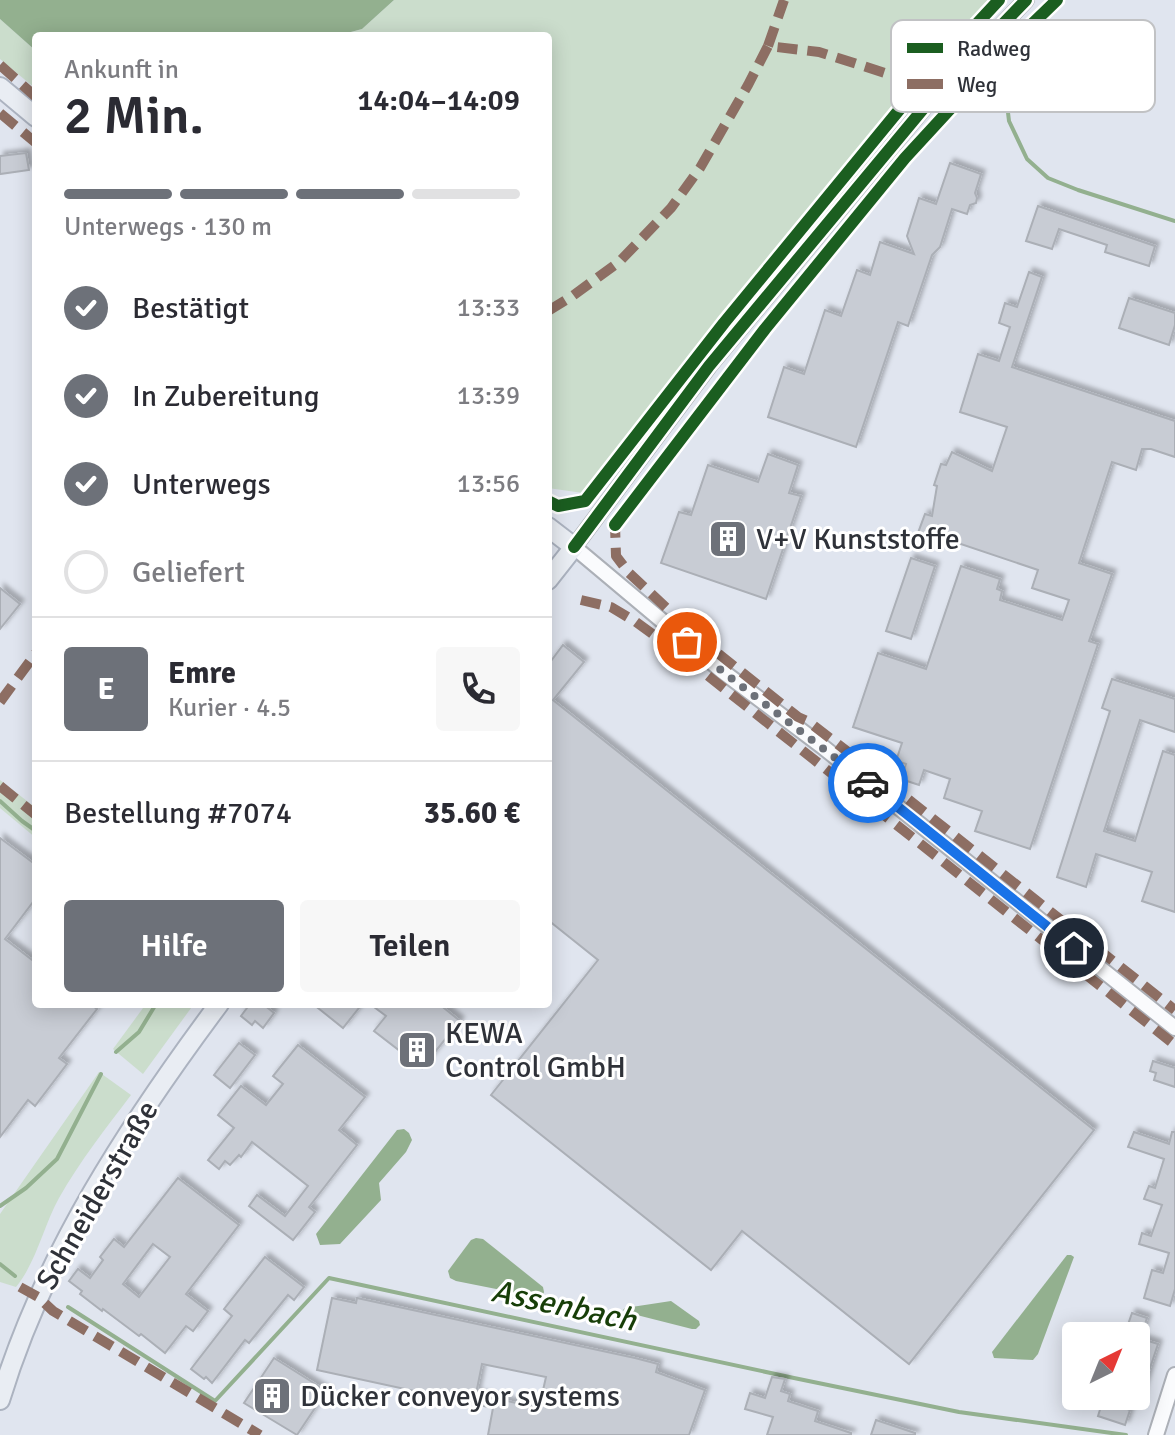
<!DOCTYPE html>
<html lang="de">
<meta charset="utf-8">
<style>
:root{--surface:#fff;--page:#f7f7f7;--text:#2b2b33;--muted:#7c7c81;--line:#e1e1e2;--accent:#6d7179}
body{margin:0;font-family:Signika,sans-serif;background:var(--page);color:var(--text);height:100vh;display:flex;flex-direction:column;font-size:30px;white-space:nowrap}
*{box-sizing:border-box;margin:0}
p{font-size:26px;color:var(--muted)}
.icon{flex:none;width:44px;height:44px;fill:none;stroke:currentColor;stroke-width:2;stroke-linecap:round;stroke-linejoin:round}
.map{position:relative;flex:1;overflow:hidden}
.sheet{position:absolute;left:32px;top:32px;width:520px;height:976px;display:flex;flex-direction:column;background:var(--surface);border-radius:8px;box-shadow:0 4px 20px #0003}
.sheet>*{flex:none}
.needle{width:52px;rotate:43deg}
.controls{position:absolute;left:1062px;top:1322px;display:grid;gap:16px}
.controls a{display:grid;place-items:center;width:88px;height:88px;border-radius:8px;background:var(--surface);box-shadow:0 4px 20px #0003;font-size:40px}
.pin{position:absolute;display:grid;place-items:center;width:68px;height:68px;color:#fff;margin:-34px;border:4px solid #fff;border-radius:50%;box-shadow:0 2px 8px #0007}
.courier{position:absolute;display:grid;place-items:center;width:80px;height:80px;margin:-40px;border:6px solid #1a73e8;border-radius:50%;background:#fff;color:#222;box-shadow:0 2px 10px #0007}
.headline em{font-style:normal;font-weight:600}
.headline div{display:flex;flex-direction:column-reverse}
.headline{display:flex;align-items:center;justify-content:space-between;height:136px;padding:0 32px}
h1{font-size:52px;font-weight:600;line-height:60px}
.bar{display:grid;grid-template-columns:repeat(4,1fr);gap:12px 8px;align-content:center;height:96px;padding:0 32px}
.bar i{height:10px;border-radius:6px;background:var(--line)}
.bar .on{background:var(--accent)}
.bar p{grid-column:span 4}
.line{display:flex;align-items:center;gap:20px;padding:0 32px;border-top:2px solid var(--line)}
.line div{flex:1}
.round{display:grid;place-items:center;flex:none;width:84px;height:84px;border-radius:8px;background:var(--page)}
ol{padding:0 32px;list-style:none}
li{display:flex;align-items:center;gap:24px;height:88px}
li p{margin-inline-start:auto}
li .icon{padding:8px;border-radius:50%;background:var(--accent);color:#fff;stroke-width:4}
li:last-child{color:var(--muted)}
li i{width:44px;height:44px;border:4px solid var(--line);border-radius:50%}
.cta{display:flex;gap:16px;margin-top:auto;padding:16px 32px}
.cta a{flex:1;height:92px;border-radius:8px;background:var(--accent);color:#fff;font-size:32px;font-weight:600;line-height:92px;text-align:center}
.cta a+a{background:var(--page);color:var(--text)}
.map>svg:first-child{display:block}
</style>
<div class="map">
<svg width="1175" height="1435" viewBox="0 0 1175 1435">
<defs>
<filter id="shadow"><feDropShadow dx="4" dy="-4" stdDeviation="2" flood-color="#0004"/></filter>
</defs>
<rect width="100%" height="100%" fill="#e0e5ef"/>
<g fill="#cbddcc">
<polygon points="394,0 997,0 917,86 743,288 583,493 548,488 548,36 337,36 362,29"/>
<polygon points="0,19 36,51 36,89 0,59"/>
<polygon points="0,780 36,808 36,838 0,808"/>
<polygon points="146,1004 194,1004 143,1074 113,1049"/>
<path d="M99 1072 131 1095C106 1128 80 1161 59 1198 43 1227 37 1261 16 1287L0 1282V1214Z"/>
</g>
<g fill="#93b08f">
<polygon points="0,0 394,0 362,29 336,36 36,36 36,51 0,19"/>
<polygon points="404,1129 409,1133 412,1140 406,1152 379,1183 381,1200 340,1244 320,1245 316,1234 397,1130"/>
<polygon points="476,1238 483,1239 543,1287 544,1292 543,1296 537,1297 456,1281 450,1278 448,1271 471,1240"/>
<polygon points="1067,1255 1071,1255 1074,1257 1038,1354 1033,1360 994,1358 992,1352"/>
<polygon points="671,1301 699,1321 700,1325 696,1329 692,1329 625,1312 623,1310 625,1308"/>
</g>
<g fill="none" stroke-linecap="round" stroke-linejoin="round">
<g stroke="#93b08f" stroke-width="4">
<polyline points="1002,62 1009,121 1027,159 1048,178 1078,190 1175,221"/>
<polyline points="0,801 22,821 36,831"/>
<polyline points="116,1052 139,1032 156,1004"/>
<polyline points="0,1206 26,1188 57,1159 101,1074"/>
<polyline points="0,1264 15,1276"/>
<polyline points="68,1307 215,1401 329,1278 794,1378 959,1412 1126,1435"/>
</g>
</g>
<g fill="#c8ccd4" stroke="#abafb6" stroke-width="2" fill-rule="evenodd" filter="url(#shadow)">
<polygon points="26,153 29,170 0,174 0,156"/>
<polygon points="950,163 981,174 975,193 977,198 976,203 970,205 967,214 952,209 940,247 932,255 908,326 898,322 856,447 768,417 784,367 804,374 825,310 841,316 857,270 870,275 880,242 914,254 907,236 919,198 936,204"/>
<polygon points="1038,206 1155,246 1149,266 1105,252 1107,245 1059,229 1052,249 1026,241"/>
<polygon points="1029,272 1042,277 1012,367 1175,421 1175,457 1151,449 1142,449 1136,470 1112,462 1079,563 1112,574 1089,641 1098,644 1030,849 975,831 982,811 944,798 950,779 924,770 919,785 901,779 906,764 896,761 902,743 853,727 878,653 926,669 961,566 1000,579 997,589 1002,591 1000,600 1062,620 1069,600 1032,588 1038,570 955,542 954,545 918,533 925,514 932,516 937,486 934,485 941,464 946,465 952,452 992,471 1007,427 960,412 978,354 999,361 1010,327 999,323 1005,303 1017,307"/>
<polygon points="1129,298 1175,313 1175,325 1169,345 1119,328"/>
<polygon points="768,454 798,465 789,493 801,496 766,599 661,563 679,512 691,515 708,465 758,482"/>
<polygon points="911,558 935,566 911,639 886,631"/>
<polygon points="0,588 20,604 0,629"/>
<polygon points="563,645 584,662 553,700 1094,1130 909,1364 742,1231 711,1270 491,1095 598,960 548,920 548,665"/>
<polygon points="1112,679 1175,699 1175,732 1140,720 1104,831 1135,841 1163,751 1175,755 1175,912 1142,901 1152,872 1096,854 1086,887 1057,877 1110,711 1102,708"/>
<polygon points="0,838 36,865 36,898 5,939 36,963 36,1004 90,1004 97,1009 59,1058 67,1064 35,1106 28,1100 0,1137"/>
<polygon points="250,1004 263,1004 274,1013 263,1028 255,1021 252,1025 241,1016"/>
<polygon points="313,1004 362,1004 343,1028"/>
<polygon points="370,1004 439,1004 460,1021 422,1068 374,1031 386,1016"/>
<polygon points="239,1043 255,1055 230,1088 214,1075"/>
<polygon points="298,1045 365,1097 339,1130 357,1145 309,1207 315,1212 293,1240 249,1206 257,1195 285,1216 308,1186 252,1142 241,1157 239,1155 230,1165 225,1161 219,1169 208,1160 234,1128 218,1115 241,1086 266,1105 283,1084 273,1076"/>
<polygon points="1153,1061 1175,1068 1175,1087 1154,1080 1156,1073 1150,1071"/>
<polygon points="1134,1132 1169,1144 1172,1132 1175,1132 1175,1289 1170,1306 1144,1298 1152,1270 1163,1273 1169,1253 1139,1244 1142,1233 1151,1236 1162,1205 1144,1199 1149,1186 1155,1188 1164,1159 1128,1147"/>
<path d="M178 1178 239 1225 186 1294 208 1311 193 1331 186 1326 165 1353 141 1334 139 1336 103 1309 102 1311 80 1294 82 1291 69 1281 78 1269 90 1278 103 1260 100 1257 114 1239 124 1247ZM153 1244 170 1257 139 1297 123 1284Z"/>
<polygon points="265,1257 304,1287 294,1300 288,1295 249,1343 245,1340 212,1383 206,1377 204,1379 191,1369 232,1316 224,1309"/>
<path d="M332 1298 356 1303 357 1298 635 1358 658 1364 656 1372 705 1390 689 1435H488L493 1408 317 1370ZM482 1364 546 1377 539 1408 476 1394Z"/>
<polygon points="1132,1313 1147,1318 1141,1336 1124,1336"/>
<polygon points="1136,1337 1158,1344 1138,1404 1136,1403"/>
<polygon points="274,1358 328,1392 321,1403 319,1402 297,1435 244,1403"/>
<polygon points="772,1377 785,1379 781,1391 790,1394 788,1401 818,1411 815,1421 851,1433 851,1435 767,1435 773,1417 745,1409 750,1393 765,1398"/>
<polygon points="1103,1400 1130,1410 1125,1425 1098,1416"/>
<polygon points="876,1420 915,1433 915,1435 871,1435"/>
</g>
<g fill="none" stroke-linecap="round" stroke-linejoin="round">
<g stroke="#acb0b7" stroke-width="18">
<g id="minor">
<polyline points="1026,0 933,97 709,366 574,547 722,671 823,747 1175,1028"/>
<polyline points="1156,1435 1175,1375"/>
</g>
</g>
<g stroke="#acb3c0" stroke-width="22">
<g id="major">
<polyline points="0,87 36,117"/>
<polyline points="548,527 574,547 548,580"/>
<path d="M0 1400C45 1253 128 1126 219 1004"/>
</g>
</g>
<use href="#minor" stroke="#fafbfd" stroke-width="14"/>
<use href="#major" stroke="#e9edf3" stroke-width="18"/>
<g stroke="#8d6e63" stroke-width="10" stroke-dasharray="20 10" stroke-linecap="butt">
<polyline points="768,46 784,0"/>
<polyline points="0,65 36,97"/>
<polyline points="0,113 36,143"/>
<polyline points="548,311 571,297 619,262 671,208 700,168 748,85 768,46 819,52 904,79 923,91"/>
<polyline points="619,519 615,525 616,556 629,573 700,639 798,717 809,722 861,762 1175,1010"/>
<polyline points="581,600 611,607 636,622 688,660 1175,1045"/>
<polyline points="0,702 36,653"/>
<polyline points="0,786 36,815"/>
<polyline points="20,1287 38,1297 53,1311 260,1435"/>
</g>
<g stroke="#fff" stroke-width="17">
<g id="cycleway">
<polyline points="548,501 558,506 585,501 724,323 918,87 999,0"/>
<polyline points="615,525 765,329 905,158 998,57 1057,0"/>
<polyline points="574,547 709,366 933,97 1026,0"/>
</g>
</g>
<use href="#cycleway" stroke="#1b5e20" stroke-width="12"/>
</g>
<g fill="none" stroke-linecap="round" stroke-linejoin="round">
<polyline stroke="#6d7179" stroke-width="8" stroke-dasharray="0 14.4" points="687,642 722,671 868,783"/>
<polyline stroke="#1a73e8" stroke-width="10" points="868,783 1074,948"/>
</g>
<defs>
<g id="building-square" transform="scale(2)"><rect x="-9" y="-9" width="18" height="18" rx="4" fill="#6d7179" stroke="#fff"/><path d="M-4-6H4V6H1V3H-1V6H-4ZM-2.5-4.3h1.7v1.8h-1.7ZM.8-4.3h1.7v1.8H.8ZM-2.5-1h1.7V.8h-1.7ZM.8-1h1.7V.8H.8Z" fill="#fff"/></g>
</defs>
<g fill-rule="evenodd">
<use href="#building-square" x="728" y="539"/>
<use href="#building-square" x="417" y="1050"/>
<use href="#building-square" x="272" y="1396"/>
</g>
<g text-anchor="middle" stroke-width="6" stroke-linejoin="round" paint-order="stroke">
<g font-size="30" fill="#2f3239" stroke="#fff" text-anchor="start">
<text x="756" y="549">V+V Kunststoffe</text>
<text x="445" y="1043">KEWA<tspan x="445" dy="34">Control GmbH</tspan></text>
<text x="300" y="1406">Dücker conveyor systems</text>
</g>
<g font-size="30" fill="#2f3239" stroke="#fff">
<text transform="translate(97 1195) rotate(-60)" y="10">Schneiderstraße</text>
</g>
<g font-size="32" font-style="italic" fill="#173e08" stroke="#fff">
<text transform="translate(564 1305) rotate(12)" y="11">Assenbach</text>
</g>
</g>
<rect x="891" y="20" width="264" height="92" rx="12" fill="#fff" stroke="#c1c2c4" stroke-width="2"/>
<rect x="907" y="43" width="36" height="10" fill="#1b5e20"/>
<rect x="907" y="79" width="36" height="10" fill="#8d6e63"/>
<g font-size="22" fill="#2f3239">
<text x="957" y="56">Radweg</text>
<text x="957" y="92">Weg</text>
</g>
</svg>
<div class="controls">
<a><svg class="needle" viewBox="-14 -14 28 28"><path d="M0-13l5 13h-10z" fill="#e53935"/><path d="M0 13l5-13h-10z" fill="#7c7c81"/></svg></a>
</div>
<div class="pin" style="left:687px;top:642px;background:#ea580c"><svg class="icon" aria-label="bag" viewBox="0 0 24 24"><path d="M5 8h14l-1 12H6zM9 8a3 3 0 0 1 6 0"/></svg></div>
<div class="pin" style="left:1074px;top:948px;background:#1f2937"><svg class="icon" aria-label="home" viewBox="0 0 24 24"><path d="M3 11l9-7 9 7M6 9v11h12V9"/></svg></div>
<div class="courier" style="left:868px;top:783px"><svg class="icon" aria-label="car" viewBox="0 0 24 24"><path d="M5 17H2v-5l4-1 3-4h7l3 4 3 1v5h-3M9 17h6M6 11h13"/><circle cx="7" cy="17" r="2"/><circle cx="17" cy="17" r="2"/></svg></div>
<section class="sheet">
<div class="headline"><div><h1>2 Min.</h1><p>Ankunft in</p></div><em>14:04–14:09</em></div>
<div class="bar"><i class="on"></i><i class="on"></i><i class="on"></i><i></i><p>Unterwegs · 130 m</p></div>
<ol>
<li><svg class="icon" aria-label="check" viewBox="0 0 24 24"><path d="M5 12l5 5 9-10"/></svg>Bestätigt<p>13:33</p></li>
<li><svg class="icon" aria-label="check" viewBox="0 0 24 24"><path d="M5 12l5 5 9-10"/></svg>In Zubereitung<p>13:39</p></li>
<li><svg class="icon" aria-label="check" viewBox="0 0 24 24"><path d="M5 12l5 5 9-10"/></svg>Unterwegs<p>13:56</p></li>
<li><i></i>Geliefert</li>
</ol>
<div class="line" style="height:144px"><b class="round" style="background:var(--accent);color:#fff">E</b><div><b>Emre</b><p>Kurier · 4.5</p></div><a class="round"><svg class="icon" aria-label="phone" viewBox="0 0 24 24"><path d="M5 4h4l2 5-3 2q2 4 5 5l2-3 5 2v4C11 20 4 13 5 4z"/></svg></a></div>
<div class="line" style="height:104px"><div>Bestellung #7074</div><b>35.60 €</b></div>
<div class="cta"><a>Hilfe</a><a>Teilen</a></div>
</section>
</div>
